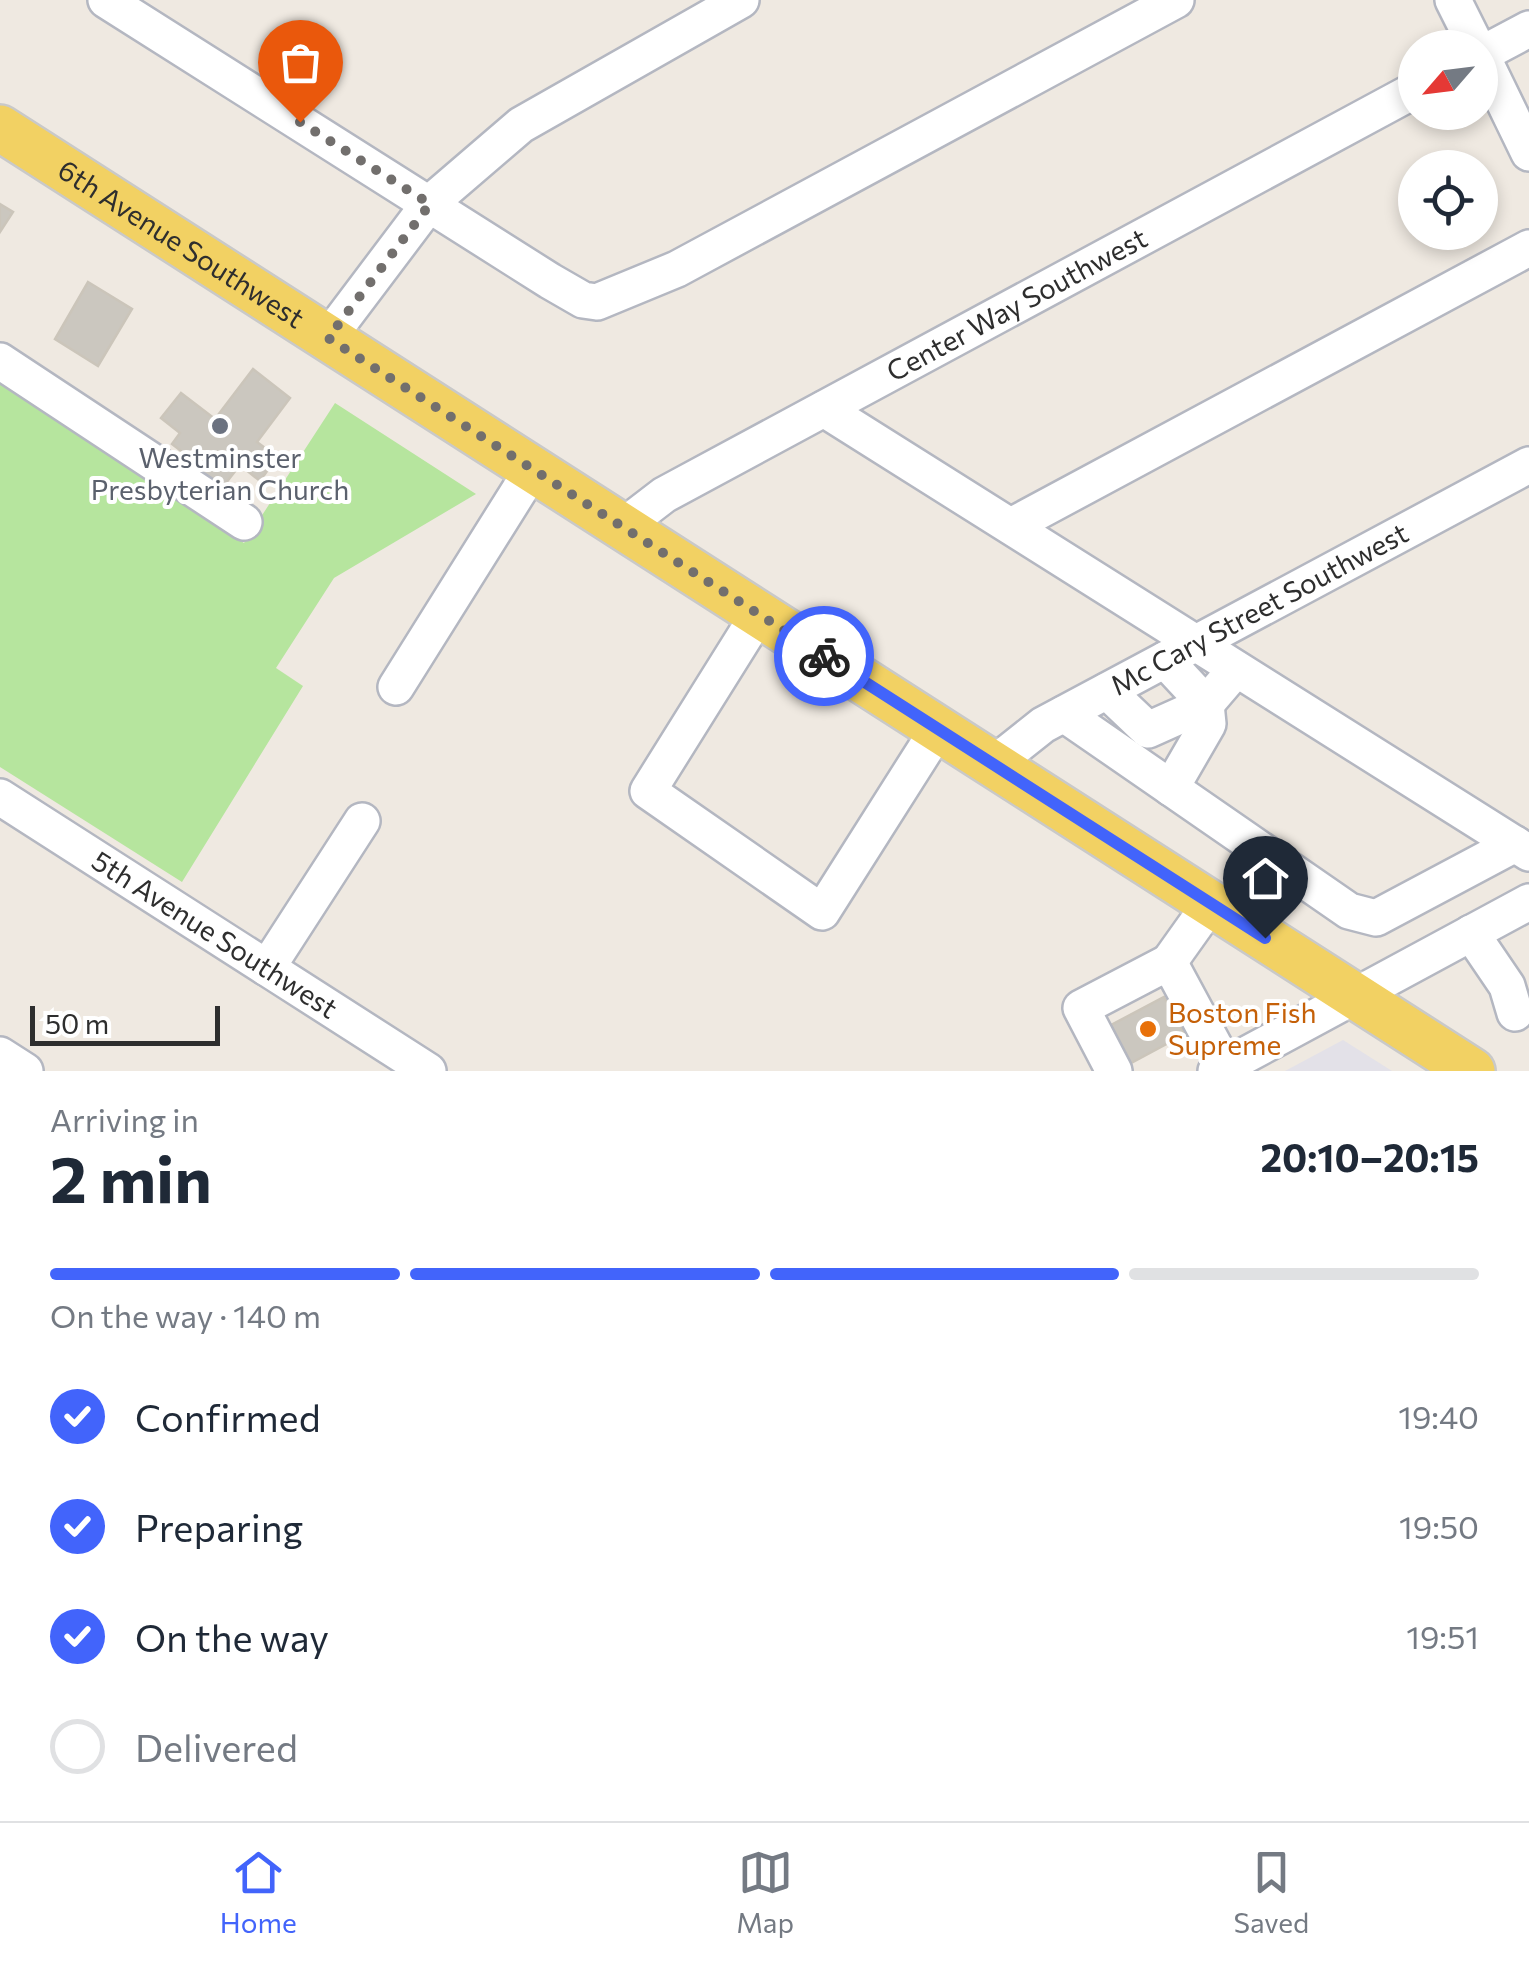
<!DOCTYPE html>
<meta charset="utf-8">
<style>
:root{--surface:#fff;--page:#f6f6f7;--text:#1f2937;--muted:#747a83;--line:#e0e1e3;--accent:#4264fb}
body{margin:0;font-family:Commissioner,sans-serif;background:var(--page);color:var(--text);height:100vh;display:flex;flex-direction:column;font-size:38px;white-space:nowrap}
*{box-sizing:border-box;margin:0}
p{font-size:32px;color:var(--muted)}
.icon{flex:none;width:55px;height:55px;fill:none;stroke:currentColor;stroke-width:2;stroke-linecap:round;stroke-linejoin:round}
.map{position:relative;height:1071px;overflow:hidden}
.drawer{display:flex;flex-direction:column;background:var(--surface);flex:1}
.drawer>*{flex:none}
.needle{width:65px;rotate:242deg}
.buttons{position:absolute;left:1398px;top:30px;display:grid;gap:20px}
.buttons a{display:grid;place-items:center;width:100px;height:100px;border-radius:50%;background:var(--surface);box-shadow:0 5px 15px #0003;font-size:50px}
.scale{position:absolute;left:30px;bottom:25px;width:190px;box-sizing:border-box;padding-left:10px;border:5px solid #2e2e2e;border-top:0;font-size:28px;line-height:35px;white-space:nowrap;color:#2e2e2e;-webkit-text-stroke:8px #fff;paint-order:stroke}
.pin{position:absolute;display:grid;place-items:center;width:85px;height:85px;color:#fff;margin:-102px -42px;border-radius:50% 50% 50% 0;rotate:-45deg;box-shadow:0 0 10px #0007}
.pin .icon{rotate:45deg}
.courier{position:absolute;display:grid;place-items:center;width:100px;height:100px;margin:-50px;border:8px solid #4264fb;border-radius:50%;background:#fff;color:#222;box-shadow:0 2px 12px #0007}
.head em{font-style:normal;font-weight:700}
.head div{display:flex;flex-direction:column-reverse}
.head{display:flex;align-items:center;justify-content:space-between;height:170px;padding:0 50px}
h1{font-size:65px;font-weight:700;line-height:75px}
.bar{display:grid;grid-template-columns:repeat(4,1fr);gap:15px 10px;align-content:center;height:120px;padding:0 50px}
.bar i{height:12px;border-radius:8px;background:var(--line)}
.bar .active{background:var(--accent)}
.bar p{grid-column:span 4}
ol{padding:0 50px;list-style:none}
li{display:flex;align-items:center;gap:30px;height:110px}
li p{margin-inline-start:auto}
li .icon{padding:10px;border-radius:50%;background:var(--accent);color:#fff;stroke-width:4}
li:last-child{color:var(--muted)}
li i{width:55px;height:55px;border:5px solid var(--line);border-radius:50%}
.dock{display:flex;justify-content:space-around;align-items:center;height:140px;border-top:2px solid var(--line);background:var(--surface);font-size:28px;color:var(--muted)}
.dock a{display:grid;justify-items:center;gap:5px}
.dock .active{color:var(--accent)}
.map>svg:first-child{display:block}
</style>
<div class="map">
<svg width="1529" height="1071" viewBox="0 0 1529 1071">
<rect width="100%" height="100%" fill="#efe9e1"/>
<polygon fill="#e3e1e8" points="1343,1040 1392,1071 1285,1071"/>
<polygon fill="#b6e59e" points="0,384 244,543 335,403 476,494 334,578 276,668 303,686 182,882 0,767"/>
<g fill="#cbc7bf" stroke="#cbc5ba" stroke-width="2.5">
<polygon points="0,204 13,212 0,232"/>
<polygon points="88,282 132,309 98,366 55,339"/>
<polygon points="253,369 290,398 257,442 277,457 260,481 240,465 218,493 191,473 198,464 172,444 180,433 161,418 181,393 215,419"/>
<polygon points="1164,997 1185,1034 1131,1063 1111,1025"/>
</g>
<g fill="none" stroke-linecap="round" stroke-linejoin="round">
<g stroke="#b4b7c1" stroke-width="40">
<g id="minor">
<polyline points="106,0 550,281 583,300 597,302 677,269 1176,0"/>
<polyline points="1453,0 1477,48"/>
<polyline points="1480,52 1529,153"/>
<polyline points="1480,55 1529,29"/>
<polyline points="328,338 429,204 521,125 741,0"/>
<polyline points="0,361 244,522"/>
<polyline points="824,409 1529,853"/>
<polyline points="1011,526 1529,248"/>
<path id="s1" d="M621 528 664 495 1415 90"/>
<polyline points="758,615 648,791 822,912 938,729"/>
<polyline points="1165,660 1206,704 1208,724 1171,788"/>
<polyline points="396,687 532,470"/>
<polyline points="1107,691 1148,730 1206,704 1236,669"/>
<polyline points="1064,714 1349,911 1376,918 1515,844"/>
<path id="s2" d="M994 764 1043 725 1529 465"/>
<path id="s3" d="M0 797 428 1071"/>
<polyline points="1471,933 1507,986 1515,1013"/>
<polyline points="1169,962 1211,903"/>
<polyline points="267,968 362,821"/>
<polyline points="0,1055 25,1071"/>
<polyline points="1114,1071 1081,1008 1169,962 1225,1066"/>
<polyline points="1216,1071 1529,902"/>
</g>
</g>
<g stroke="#c9c9c9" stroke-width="50">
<g id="major">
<path id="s4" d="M0 128 1472 1071"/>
</g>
</g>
<use href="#minor" stroke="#fff" stroke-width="35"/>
<use href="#major" stroke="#f2d163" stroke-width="45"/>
</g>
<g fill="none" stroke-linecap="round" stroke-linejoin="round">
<polyline stroke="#726f6d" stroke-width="10" stroke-dasharray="0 18" points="300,122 430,204 328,338 824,656"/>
<polyline stroke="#4264fb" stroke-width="12" points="824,656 1265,938"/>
</g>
<circle fill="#6b7280" stroke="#fff" stroke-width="4" cx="220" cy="426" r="10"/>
<circle fill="#e8710a" stroke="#fff" stroke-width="4" cx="1148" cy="1029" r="10"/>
<g text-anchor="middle" stroke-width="8" stroke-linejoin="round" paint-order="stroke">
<g font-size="28" fill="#2e2e2e" stroke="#fff">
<text dy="10" stroke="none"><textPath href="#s4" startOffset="215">6th Avenue Southwest</textPath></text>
<text dy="10" stroke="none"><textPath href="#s1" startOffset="455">Center Way Southwest</textPath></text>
<text dy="10" stroke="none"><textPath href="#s2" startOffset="308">Mc Cary Street Southwest</textPath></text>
<text dy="10" stroke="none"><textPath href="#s3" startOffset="255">5th Avenue Southwest</textPath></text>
</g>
<g font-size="28" fill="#5b616d" stroke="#fff">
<text x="220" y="468">Westminster<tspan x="220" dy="32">Presbyterian Church</tspan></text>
</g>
<g font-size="28" fill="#c56008" stroke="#fff" text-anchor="start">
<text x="1168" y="1023">Boston Fish<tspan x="1168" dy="32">Supreme</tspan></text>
</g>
</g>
</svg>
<div class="buttons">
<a><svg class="needle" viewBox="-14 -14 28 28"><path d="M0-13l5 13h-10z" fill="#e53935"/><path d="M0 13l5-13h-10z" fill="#747a83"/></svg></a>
<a><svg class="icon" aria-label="locate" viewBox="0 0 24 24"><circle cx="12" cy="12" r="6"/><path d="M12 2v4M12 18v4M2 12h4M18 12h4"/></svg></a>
</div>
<div class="scale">50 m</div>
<div class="pin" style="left:300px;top:122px;background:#ea580c"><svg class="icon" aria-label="bag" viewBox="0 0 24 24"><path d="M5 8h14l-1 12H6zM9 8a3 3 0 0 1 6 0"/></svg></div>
<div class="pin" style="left:1265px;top:938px;background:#1f2937"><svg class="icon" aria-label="home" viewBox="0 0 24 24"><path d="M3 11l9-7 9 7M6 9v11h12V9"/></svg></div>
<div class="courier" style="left:824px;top:656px"><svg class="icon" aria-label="bike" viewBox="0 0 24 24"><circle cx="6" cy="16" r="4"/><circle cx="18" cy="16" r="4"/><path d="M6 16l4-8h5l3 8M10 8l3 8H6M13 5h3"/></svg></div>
</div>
<section class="drawer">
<div class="head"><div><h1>2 min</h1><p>Arriving in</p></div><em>20:10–20:15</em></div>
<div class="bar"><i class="active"></i><i class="active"></i><i class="active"></i><i></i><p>On the way · 140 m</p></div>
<ol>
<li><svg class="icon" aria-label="check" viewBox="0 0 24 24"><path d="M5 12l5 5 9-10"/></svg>Confirmed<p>19:40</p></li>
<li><svg class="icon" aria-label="check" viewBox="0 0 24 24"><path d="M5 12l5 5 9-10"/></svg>Preparing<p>19:50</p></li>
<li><svg class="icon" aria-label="check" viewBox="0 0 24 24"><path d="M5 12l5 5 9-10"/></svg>On the way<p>19:51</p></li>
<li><i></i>Delivered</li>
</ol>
</section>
<nav class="dock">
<a class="active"><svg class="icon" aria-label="home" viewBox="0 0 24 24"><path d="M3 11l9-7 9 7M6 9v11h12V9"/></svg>Home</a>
<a><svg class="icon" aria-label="map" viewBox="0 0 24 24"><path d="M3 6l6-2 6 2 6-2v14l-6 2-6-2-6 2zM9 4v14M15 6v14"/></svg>Map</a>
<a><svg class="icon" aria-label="saved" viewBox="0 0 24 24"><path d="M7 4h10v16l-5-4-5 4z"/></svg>Saved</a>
</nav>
